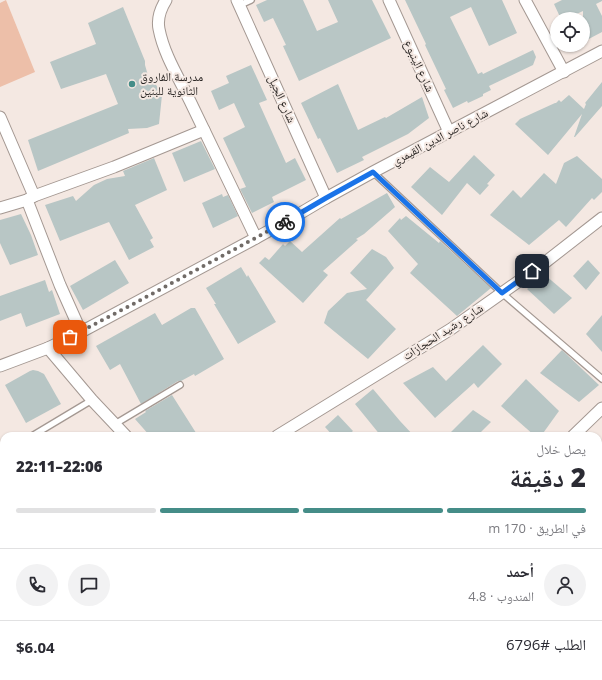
<!DOCTYPE html>
<html lang="ar">
<meta charset="utf-8">
<style>
:root{--surface:#fff;--page:#f2f2f3;--text:#2b2b33;--muted:#7c7c81;--line:#e1e1e2;--accent:#458d88}
body{margin:0;font-family:"Open Sans","Noto Naskh Arabic",sans-serif;background:var(--page);color:var(--text);direction:rtl;height:100vh;display:flex;flex-direction:column;font-size:15px;white-space:nowrap}
*{box-sizing:border-box;margin:0}
p{font-size:13px;color:var(--muted)}
.icon{flex:none;width:22px;height:22px;fill:none;stroke:currentColor;stroke-width:2;stroke-linecap:round;stroke-linejoin:round}
.map{position:relative;flex:1;overflow:hidden;direction:ltr}
.panel{position:absolute;left:0px;top:432px;width:602px;height:248px;display:flex;flex-direction:column;background:var(--surface);border-radius:12px 12px 0 0;box-shadow:0 1px 3px #0004;direction:rtl}
.panel>*{flex:none}
.controls{position:absolute;left:550px;top:12px;display:grid;gap:8px}
.controls a{display:grid;place-items:center;width:40px;height:40px;border-radius:50%;background:var(--surface);box-shadow:0 1px 3px #0004;font-size:20px}
.pin{position:absolute;display:grid;place-items:center;width:34px;height:34px;color:#fff;margin:-17px;border-radius:8px;box-shadow:0 2px 6px #0006}
.courier{position:absolute;display:grid;place-items:center;width:40px;height:40px;margin:-20px;border:3px solid #1a73e8;border-radius:50%;background:#fff;color:#222;box-shadow:0 1px 5px #0007}
.overview em{font-style:normal;font-weight:800}
.overview div{display:flex;flex-direction:column-reverse}
.overview{display:flex;align-items:center;justify-content:space-between;height:68px;padding:0 16px}
h1{font-size:26px;font-weight:800;line-height:30px}
.bar{display:grid;grid-template-columns:repeat(4,1fr);gap:6px 4px;align-content:center;height:48px;padding:0 16px}
.bar i{height:5px;border-radius:3px;background:var(--line)}
.bar .active{background:var(--accent)}
.bar p{grid-column:span 4}
.line{display:flex;align-items:center;gap:10px;padding:0 16px;border-top:1px solid var(--line)}
.line div{flex:1}
.round{display:grid;place-items:center;flex:none;width:42px;height:42px;border-radius:21px;background:var(--page)}
.map>svg:first-child{display:block}
</style>
<div class="map">
<svg width="602" height="680" viewBox="0 0 602 680">
<rect width="100%" height="100%" fill="#f4e8e2"/>
<polygon fill="#edbfa9" points="6,0 35,72 0,87 0,3"/>
<g fill="#b8c6c5">
<polygon points="267,0 303,0 317,31 338,22 328,0 372,0 391,38 299,81 283,46 286,45 273,18 264,22 256,5"/>
<polygon points="405,0 502,0 517,33 489,46 471,7 450,17 478,74 482,72 483,74 533,50 536,57 533,65 489,86 491,90 483,94 483,96 468,103 467,101 453,108 444,90 446,89 425,45 426,44"/>
<polygon points="562,0 602,0 602,1 596,4 602,16 602,32 583,42 583,11 566,19 561,19 554,4"/>
<polygon points="123,7 145,61 145,65 149,79 152,78 162,95 159,124 147,128 128,129 129,133 38,171 28,140 118,104 106,74 61,89 50,62 96,44 88,23"/>
<polygon points="251,65 267,100 259,103 286,163 295,158 306,180 272,197 274,202 252,213 240,189 246,187 223,138 245,127 234,103 219,110 211,91 229,83 226,76"/>
<polygon points="602,82 602,106 575,137 574,137 582,114 548,155 515,124 520,119 555,103 556,103 559,100 561,102 569,95 584,109 586,104 585,103"/>
<polygon points="338,84 358,130 385,117 386,118 422,97 429,118 408,134 362,157 364,160 337,173 320,138 318,139 301,103"/>
<polygon points="201,141 215,169 184,182 172,153"/>
<polygon points="474,155 495,175 487,184 489,185 480,195 467,183 442,215 411,187 430,167 449,182"/>
<polygon points="577,156 602,179 602,192 594,200 592,198 566,227 559,220 529,245 490,215 513,190 521,198 544,173 556,184 564,163"/>
<polygon points="154,158 167,190 135,205 153,238 150,240 154,247 129,260 109,222 60,241 45,205 73,196 76,201 94,185 107,179 125,176 123,171"/>
<polygon points="387,193 395,207 364,234 356,239 358,240 323,271 328,275 303,303 259,263 265,257 269,260 283,244 285,246 290,241 302,252 340,218 341,219"/>
<polygon points="222,194 223,197 228,195 238,216 213,228 202,203"/>
<polygon points="21,214 31,235 38,255 10,265 0,243 0,220"/>
<polygon points="406,216 439,243 440,241 491,288 457,316 410,273 418,264 388,231 400,218 401,220"/>
<polygon points="372,249 386,257 394,268 366,300 396,329 368,359 324,323 328,311 347,293 367,289 350,273"/>
<polygon points="115,260 129,283 83,310 70,286"/>
<polygon points="588,260 600,273 586,290 573,276"/>
<polygon points="241,267 247,277 248,275 276,322 238,344 214,304 216,304 206,288"/>
<polygon points="545,275 572,298 554,314 527,289"/>
<polygon points="45,280 49,292 52,290 60,314 26,327 21,313 0,321 0,296"/>
<polygon points="191,308 195,308 224,359 195,376 194,374 181,381 178,381 141,404 120,364 110,370 96,346 155,313 162,325"/>
<polygon points="602,315 602,352 586,334"/>
<polygon points="483,345 502,364 478,388 474,383 435,418 403,383 433,367 446,381"/>
<polygon points="562,350 599,385 579,402 540,373"/>
<polygon points="33,370 38,371 44,374 61,404 26,423 5,385 30,371"/>
<polygon points="526,379 559,411 541,436 535,436 501,406"/>
<polygon points="373,389 400,421 414,436 381,436 355,404"/>
<polygon points="172,395 198,436 150,436 135,419 146,412 145,411"/>
<polygon points="473,410 491,422 477,436 447,436"/>
<polygon points="338,415 353,431 347,436 333,436 325,427"/>
</g>
<g fill="none" stroke-linecap="round" stroke-linejoin="round">
<g stroke="#a49892" stroke-width="8">
<g id="lane">
<polyline points="240,5 251,0"/>
<polyline points="373,172 502,293 602,379"/>
<polyline points="115,424 180,385"/>
<polyline points="32,436 92,400"/>
<polyline points="0,455 4,453"/>
<polyline points="442,676 446,680"/>
</g>
</g>
<g stroke="#a49892" stroke-width="13">
<g id="street">
<path d="M166 0C161 8 157 19 159 29 164 55 179 78 190 101 212 147 234 192 256 238"/>
<polyline points="237,0 326,198"/>
<polyline points="389,0 449,132"/>
<polyline points="525,0 564,72"/>
<polyline points="0,117 34,196 27,200 0,208"/>
<polyline points="34,196 114,167 204,130"/>
<polyline points="27,200 60,285 81,332"/>
<polyline points="48,348 92,400 126,436"/>
<polyline points="0,366 48,348 81,332 256,238 299,214 326,198 373,172 602,51"/>
<polyline points="277,436 451,329 543,264 602,218"/>
<polyline points="573,436 602,408"/>
<polyline points="598,637 602,633"/>
<polyline points="598,667 602,671"/>
<polyline points="325,676 328,680"/>
<polyline points="77,680 80,676"/>
<polyline points="556,680 560,676"/>
</g>
</g>
<use href="#lane" stroke="#fff" stroke-width="5.5"/>
<use href="#street" stroke="#fff" stroke-width="11"/>
</g>
<g fill="none" stroke-linecap="round" stroke-linejoin="round">
<polyline stroke="#716b67" stroke-width="4" stroke-dasharray="0 7.2" points="70,337 135,303 285,222"/>
<polyline stroke="#1a73e8" stroke-width="5" points="285,222 326,198 373,172 502,293 532,271"/>
</g>
<circle fill="#458d88" stroke="#f4e8e2" stroke-width="1.5" cx="132" cy="84" r="4"/>
<g text-anchor="middle" stroke-width="4" stroke-linejoin="round" paint-order="stroke">
<g font-size="12" fill="#2b2725" stroke="#f4e8e2">
<text transform="translate(419 66) rotate(65)" y="4">شارع الينبوع</text>
<text transform="translate(282 99) rotate(66)" y="4">شارع الجيل</text>
<text transform="translate(440 137) rotate(-28)" y="4">شارع ناصر الدين القيمري</text>
<text transform="translate(443 332) rotate(-33)" y="4">شارع رشيد الحجازات</text>
</g>
<g font-size="12" fill="#2b2725" stroke="#f4e8e2" text-anchor="start">
<text x="140" y="81">مدرسة الفاروق<tspan x="140" dy="14">الثانوية للبنين</tspan></text>
</g>
</g>
</svg>
<div class="controls">
<a><svg class="icon" aria-label="locate" viewBox="0 0 24 24"><circle cx="12" cy="12" r="6"/><path d="M12 2v4M12 18v4M2 12h4M18 12h4"/></svg></a>
</div>
<div class="pin" style="left:70px;top:337px;background:#ea580c"><svg class="icon" aria-label="bag" viewBox="0 0 24 24"><path d="M5 8h14l-1 12H6zM9 8a3 3 0 0 1 6 0"/></svg></div>
<div class="pin" style="left:532px;top:271px;background:#1f2937"><svg class="icon" aria-label="home" viewBox="0 0 24 24"><path d="M3 11l9-7 9 7M6 9v11h12V9"/></svg></div>
<div class="courier" style="left:285px;top:222px"><svg class="icon" aria-label="bike" viewBox="0 0 24 24"><circle cx="6" cy="16" r="4"/><circle cx="18" cy="16" r="4"/><path d="M6 16l4-8h5l3 8M10 8l3 8H6M13 5h3"/></svg></div>
<section class="panel">
<div class="overview"><div><h1>2 دقيقة</h1><p>يصل خلال</p></div><em>22:06–22:11</em></div>
<div class="bar"><i class="active"></i><i class="active"></i><i class="active"></i><i></i><p>في الطريق · 170 m</p></div>
<div class="line" style="height:72px"><a class="round"><svg class="icon" aria-label="person" viewBox="0 0 24 24"><circle cx="12" cy="8" r="4"/><path d="M4 21q1-7 8-7t8 7"/></svg></a><div><b>أحمد</b><p>المندوب · 4.8</p></div><a class="round"><svg class="icon" aria-label="chat" viewBox="0 0 24 24"><path d="M4 5h16v11H9l-5 4z"/></svg></a><a class="round"><svg class="icon" aria-label="phone" viewBox="0 0 24 24"><path d="M5 4h4l2 5-3 2q2 4 5 5l2-3 5 2v4C11 20 4 13 5 4z"/></svg></a></div>
<div class="line" style="height:52px"><div>الطلب #6796</div><b>$6.04</b></div>
</section>
</div>
